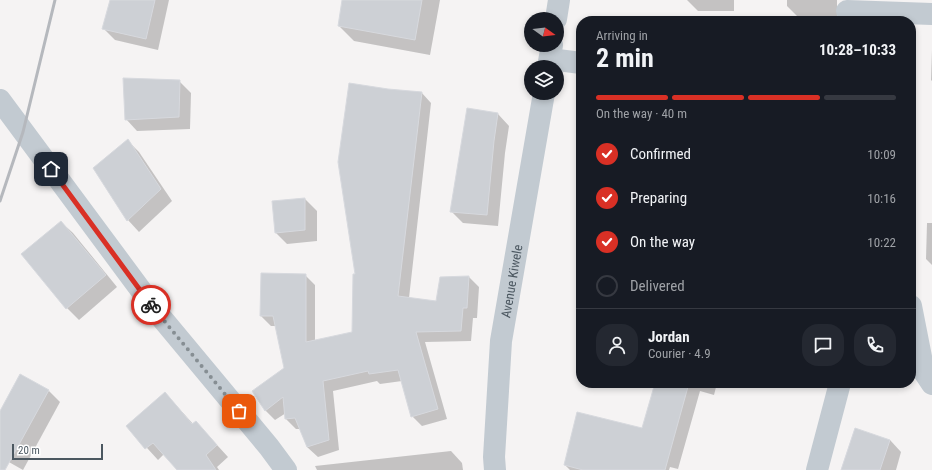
<!DOCTYPE html>
<meta charset="utf-8">
<style>
:root{--surface:#171b24;--page:#242831;--text:#f1f3f6;--muted:#9ea1a6;--line:#363941;--accent:#d93025}
body{margin:0;font-family:"Roboto Condensed",sans-serif;background:var(--page);color:var(--text);height:100vh;display:flex;flex-direction:column;font-size:15px;white-space:nowrap}
*{box-sizing:border-box;margin:0}
p{font-size:13px;color:var(--muted)}
.icon{flex:none;width:22px;height:22px;fill:none;stroke:currentColor;stroke-width:2;stroke-linecap:round;stroke-linejoin:round}
.map{position:relative;flex:1;overflow:hidden}
.panel{position:absolute;left:576px;top:16px;width:340px;height:372px;display:flex;flex-direction:column;background:var(--surface);border-radius:16px;box-shadow:0 2px 6px #0003}
.panel>*{flex:none}
.needle{width:26px;rotate:105deg}
.tools{position:absolute;left:524px;top:12px;display:grid;gap:8px}
.tools a{display:grid;place-items:center;width:40px;height:40px;border-radius:50%;background:var(--surface);box-shadow:0 2px 6px #0003;font-size:20px}
.scale{position:absolute;left:12px;bottom:10px;width:91px;box-sizing:border-box;padding-left:4px;border:2px solid #4b5760;border-top:0;font-size:11px;line-height:14px;white-space:nowrap;color:#4b5760;-webkit-text-stroke:3px #fff;paint-order:stroke}
.pin{position:absolute;display:grid;place-items:center;width:34px;height:34px;color:#fff;margin:-17px;border-radius:8px;box-shadow:0 2px 6px #0006}
.courier{position:absolute;display:grid;place-items:center;width:40px;height:40px;margin:-20px;border:3px solid #d93025;border-radius:50%;background:#fff;color:#222;box-shadow:0 1px 5px #0007}
.summary em{font-style:normal;font-weight:700}
.summary div{display:flex;flex-direction:column-reverse}
.summary{display:flex;align-items:center;justify-content:space-between;height:68px;padding:0 20px}
h1{font-size:26px;font-weight:700;line-height:30px}
.bar{display:grid;grid-template-columns:repeat(4,1fr);gap:6px 4px;align-content:center;height:48px;padding:0 20px}
.bar i{height:5px;border-radius:3px;background:var(--line)}
.bar .selected{background:var(--accent)}
.bar p{grid-column:span 4}
.line{display:flex;align-items:center;gap:10px;padding:0 20px;border-top:1px solid var(--line)}
.line div{flex:1}
.round{display:grid;place-items:center;flex:none;width:42px;height:42px;border-radius:16px;background:var(--page)}
ol{padding:0 20px;list-style:none}
li{display:flex;align-items:center;gap:12px;height:44px}
li p{margin-inline-start:auto}
li .icon{padding:4px;border-radius:50%;background:var(--accent);color:#fff;stroke-width:4}
li:last-child{color:var(--muted)}
li i{width:22px;height:22px;border:2px solid var(--line);border-radius:50%}
.map>svg:first-child{display:block}
</style>
<div class="map">
<svg width="932" height="470" viewBox="0 0 932 470">
<rect width="100%" height="100%" fill="#f5f3f3"/>
<g fill="#0003">
<polygon points="111,0 169,0 158,50 115,40 103,28"/>
<polygon points="343,0 440,0 430,55 354,41 339,26"/>
<polygon points="687,0 734,0 734,11 698,11"/>
<polygon points="787,0 837,0 837,21 801,20 787,6"/>
<polygon points="932,50 932,81 931,80"/>
<polygon points="179,81 191,93 190,129 137,131 126,119"/>
<polygon points="388,90 421,92 431,103 409,298 437,302 469,277 479,287 477,318 473,318 471,341 425,342 447,419 422,426 412,416 402,381 380,384 377,381 333,391 339,450 318,457 307,447 300,429 296,429 286,419 286,413 275,420 265,410 285,369 276,326 271,326 261,316 305,275 315,285 315,341 353,333 356,275"/>
<polygon points="498,114 509,126 505,153 498,226 463,223 451,211"/>
<polygon points="128,141 139,152 172,201 139,232 128,220"/>
<polygon points="305,199 317,211 317,241 287,244 276,233 273,202"/>
<polygon points="61,222 73,233 117,287 79,320 67,308"/>
<polygon points="927,223 932,223 932,265 926,259"/>
<polygon points="656,383 717,383 714,395 700,391 678,469 670,467 669,470 570,470 565,465 643,429"/>
<polygon points="49,391 60,402 23,470 0,457 0,413"/>
<polygon points="165,393 194,425 207,434 228,457 217,467 219,470 178,470 164,454 158,460 127,426"/>
<polygon points="890,440 901,452 896,470 842,470"/>
<polygon points="451,451 462,463 463,470 317,470 315,466"/>
</g>
<g fill="#cdd0d5" stroke="#d7d9de">
<polygon points="110,0 155,0 146,39 102,29"/>
<polygon points="342,0 422,0 415,40 338,26"/>
<polygon points="123,78 180,80 179,117 125,120"/>
<polygon points="349,83 388,89 422,92 398,296 436,301 440,277 469,276 467,308 463,308 461,331 416,332 438,409 411,417 398,370 369,374 368,371 323,381 329,440 307,447 295,418 285,419 283,397 265,411 252,391 284,368 273,316 260,316 261,273 306,274 306,342 352,332 353,274 355,274 338,162"/>
<polygon points="467,108 498,113 494,141 487,215 450,212"/>
<polygon points="128,139 161,189 127,221 93,168"/>
<polygon points="305,198 305,230 275,233 272,201"/>
<polygon points="61,221 106,275 66,309 21,254"/>
<polygon points="20,374 49,390 5,470 0,470 0,411"/>
<polygon points="655,383 689,383 665,470 583,470 564,465 577,412 642,428"/>
<polygon points="165,392 192,424 196,421 217,445 206,455 216,470 177,470 153,443 145,449 126,426"/>
<polygon points="855,428 890,440 880,470 841,470"/>
</g>
<g fill="none" stroke-linecap="round" stroke-linejoin="round">
<g stroke="#c2cad1" stroke-width="22">
<polyline points="847,11 932,14"/>
<polyline points="550,59 581,63"/>
<polyline points="0,100 160,316 269,447 286,470"/>
<polyline points="911,306 924,372 932,384"/>
<polyline points="817,470 840,383"/>
</g>
<g stroke="#c2cad1" stroke-width="22">
<polyline points="556,19 559,0"/>
<polyline points="548,67 552,45"/>
<path id="s1" d="M495 470 494 457 501 341 544 93"/>
</g>
<polyline stroke="#b5b8bd" stroke-width="3" points="0,201 23,132 55,0"/>
</g>
<g fill="none" stroke-linecap="round" stroke-linejoin="round">
<polyline stroke="#868e93" stroke-width="4" stroke-dasharray="0 7.2" points="151,305 239,411"/>
<polyline stroke="#d93025" stroke-width="5" points="51,169 151,305"/>
</g>
<g text-anchor="middle" stroke-width="3.5" stroke-linejoin="round" paint-order="stroke">
<g font-size="13" fill="#4b5760" stroke="#fff">
<text dy="5" stroke="none"><textPath href="#s1" startOffset="190">Avenue Kiwele</textPath></text>
</g>
</g>
</svg>
<div class="tools">
<a><svg class="needle" viewBox="-14 -14 28 28"><path d="M0-13l5 13h-10z" fill="#e53935"/><path d="M0 13l5-13h-10z" fill="#9ea1a6"/></svg></a>
<a><svg class="icon" aria-label="layers" viewBox="0 0 24 24"><path d="M12 4l9 5-9 5-9-5zM3 14l9 5 9-5"/></svg></a>
</div>
<div class="scale">20 m</div>
<div class="pin" style="left:239px;top:411px;background:#ea580c"><svg class="icon" aria-label="bag" viewBox="0 0 24 24"><path d="M5 8h14l-1 12H6zM9 8a3 3 0 0 1 6 0"/></svg></div>
<div class="pin" style="left:51px;top:169px;background:#1f2937"><svg class="icon" aria-label="home" viewBox="0 0 24 24"><path d="M3 11l9-7 9 7M6 9v11h12V9"/></svg></div>
<div class="courier" style="left:151px;top:305px"><svg class="icon" aria-label="bike" viewBox="0 0 24 24"><circle cx="6" cy="16" r="4"/><circle cx="18" cy="16" r="4"/><path d="M6 16l4-8h5l3 8M10 8l3 8H6M13 5h3"/></svg></div>
<section class="panel">
<div class="summary"><div><h1>2 min</h1><p>Arriving in</p></div><em>10:28–10:33</em></div>
<div class="bar"><i class="selected"></i><i class="selected"></i><i class="selected"></i><i></i><p>On the way · 40 m</p></div>
<ol>
<li><svg class="icon" aria-label="check" viewBox="0 0 24 24"><path d="M5 12l5 5 9-10"/></svg>Confirmed<p>10:09</p></li>
<li><svg class="icon" aria-label="check" viewBox="0 0 24 24"><path d="M5 12l5 5 9-10"/></svg>Preparing<p>10:16</p></li>
<li><svg class="icon" aria-label="check" viewBox="0 0 24 24"><path d="M5 12l5 5 9-10"/></svg>On the way<p>10:22</p></li>
<li><i></i>Delivered</li>
</ol>
<div class="line" style="height:72px"><a class="round"><svg class="icon" aria-label="person" viewBox="0 0 24 24"><circle cx="12" cy="8" r="4"/><path d="M4 21q1-7 8-7t8 7"/></svg></a><div><b>Jordan</b><p>Courier · 4.9</p></div><a class="round"><svg class="icon" aria-label="chat" viewBox="0 0 24 24"><path d="M4 5h16v11H9l-5 4z"/></svg></a><a class="round"><svg class="icon" aria-label="phone" viewBox="0 0 24 24"><path d="M5 4h4l2 5-3 2q2 4 5 5l2-3 5 2v4C11 20 4 13 5 4z"/></svg></a></div>
</section>
</div>
